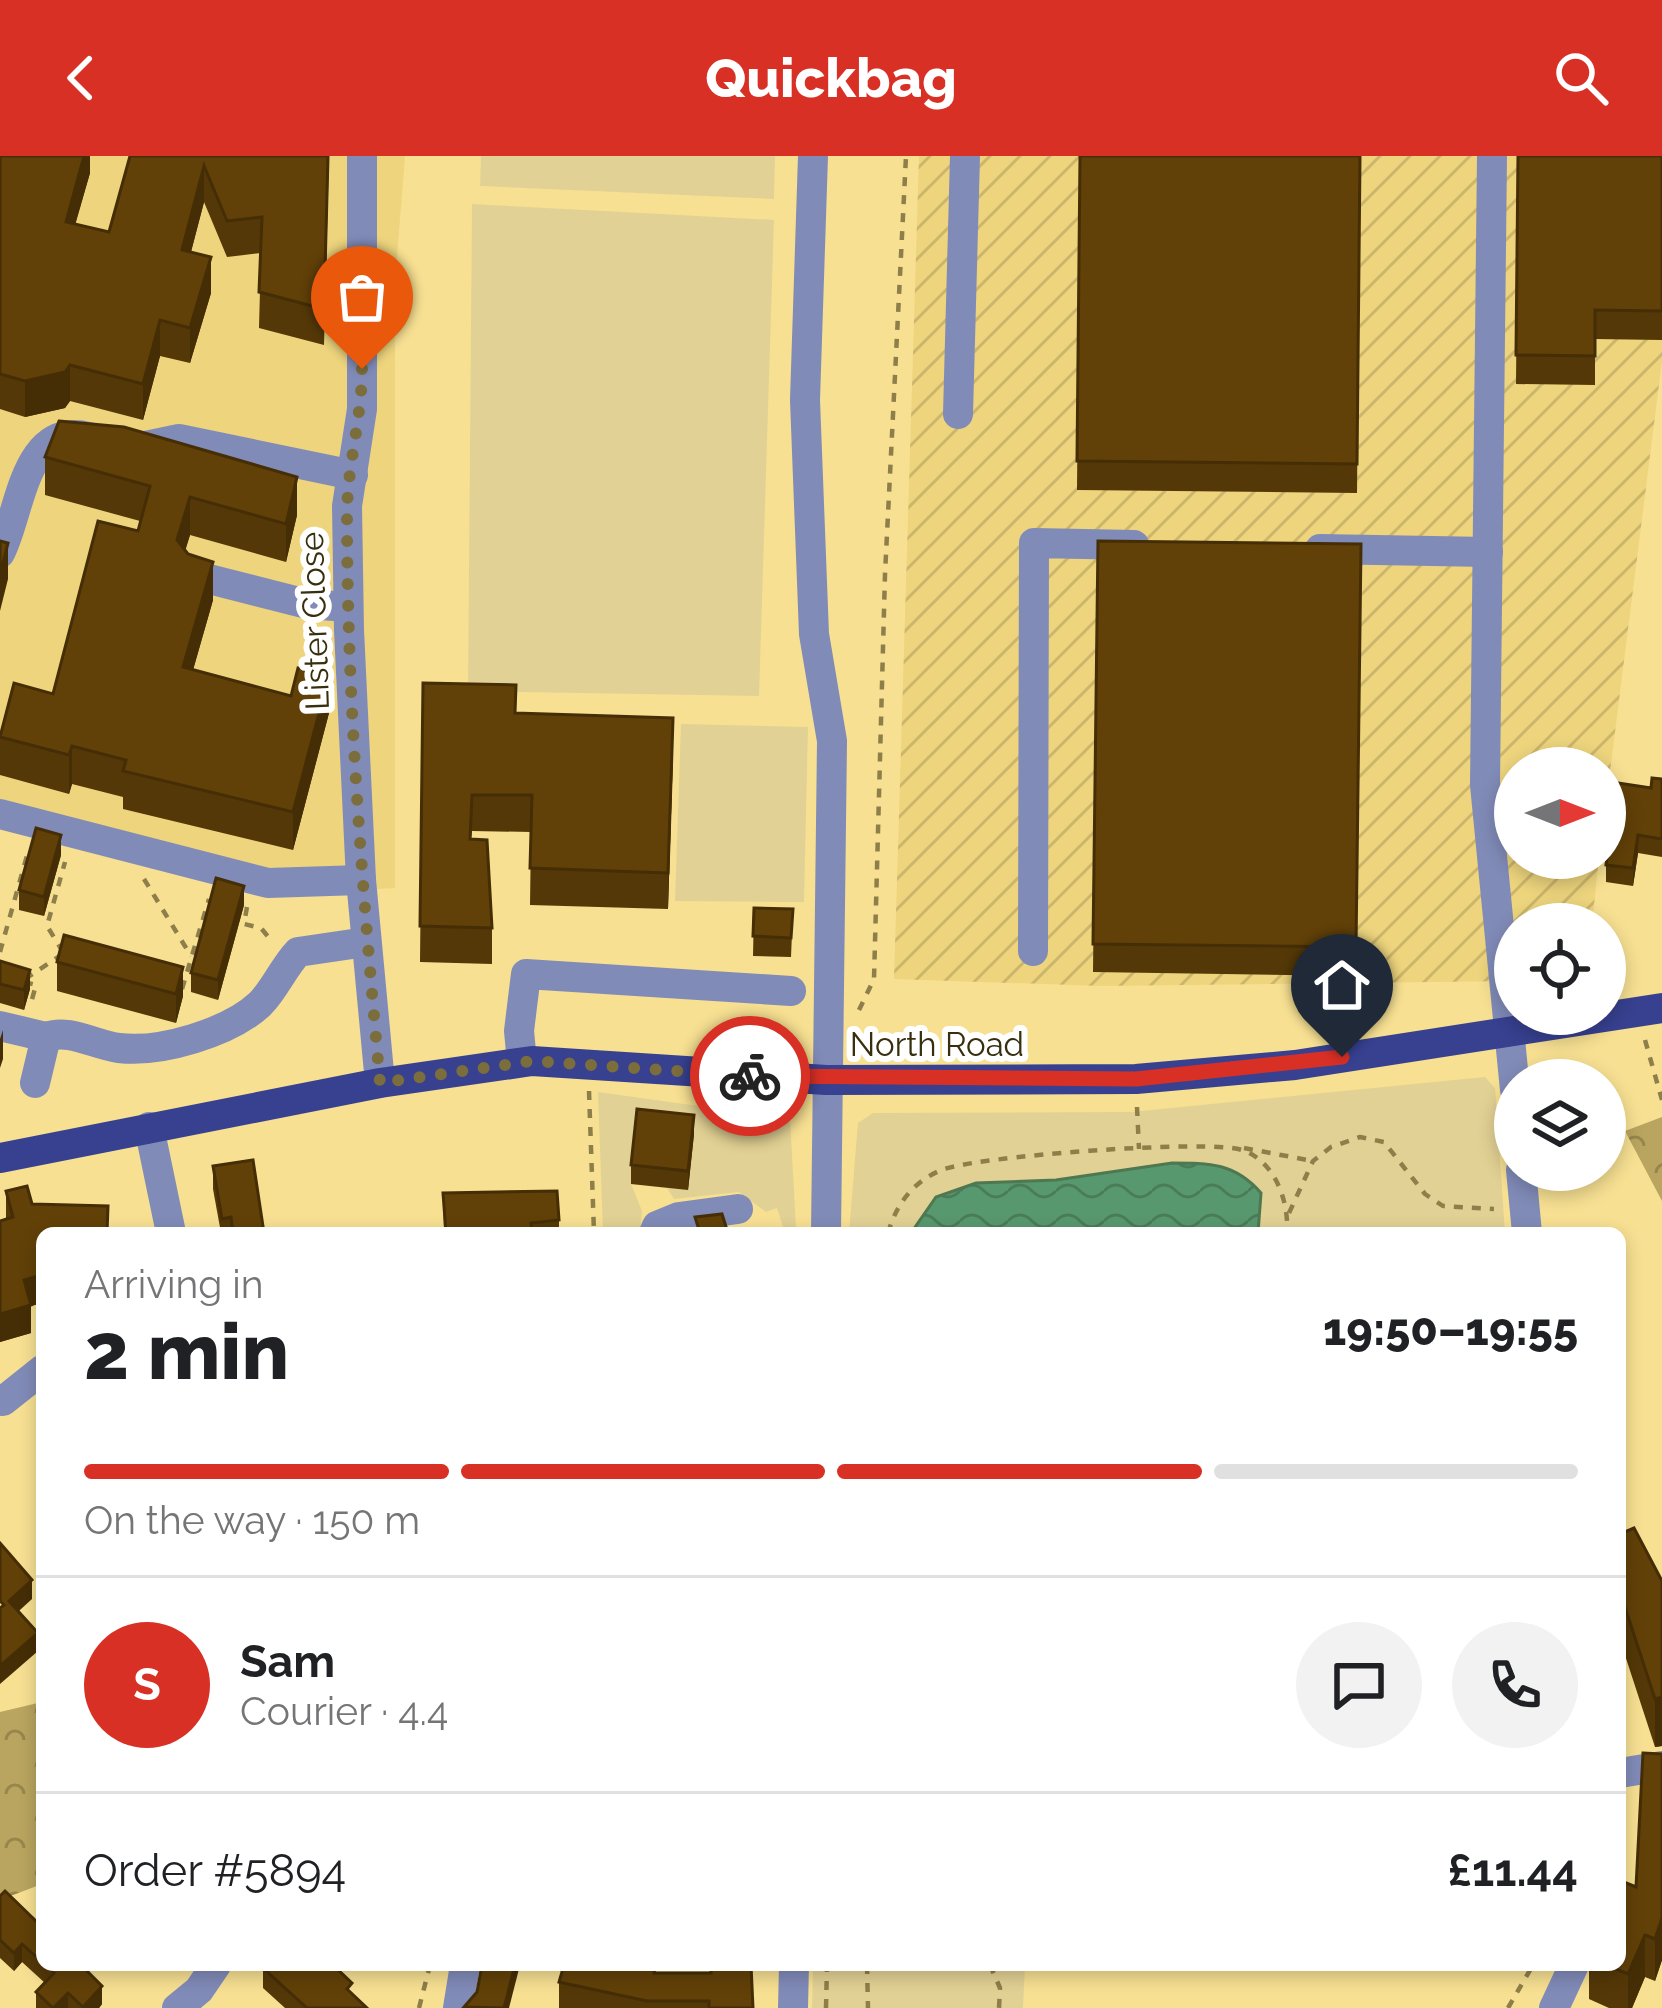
<!DOCTYPE html>
<meta charset="utf-8">
<style>
:root{--surface:#fff;--page:#f2f2f2;--text:#202124;--muted:#757577;--line:#e0e0e0;--accent:#d93025}
body{margin:0;font-family:Raleway,sans-serif;background:var(--page);color:var(--text);height:100vh;display:flex;flex-direction:column;font-size:45px;white-space:nowrap}
*{box-sizing:border-box;margin:0}
p{font-size:39px;color:var(--muted)}
.icon{flex:none;width:66px;height:66px;fill:none;stroke:currentColor;stroke-width:2;stroke-linecap:round;stroke-linejoin:round}
.map{position:relative;flex:1;overflow:hidden}
.details{position:absolute;left:36px;top:1071px;width:1590px;height:744px;display:flex;flex-direction:column;background:var(--surface);border-radius:18px;box-shadow:0 6px 18px #0003}
.details>*{flex:none}
.needle{width:78px;rotate:90deg}
.tools{position:absolute;left:1494px;top:591px;display:grid;gap:24px}
.tools a{display:grid;place-items:center;width:132px;height:132px;border-radius:50%;background:var(--surface);box-shadow:0 6px 18px #0003;font-size:60px}
.pin{position:absolute;display:grid;place-items:center;width:102px;height:102px;color:#fff;margin:-123px -51px;border-radius:50% 50% 50% 0;rotate:-45deg;box-shadow:0 0 12px #0007}
.pin .icon{rotate:45deg}
.courier{position:absolute;display:grid;place-items:center;width:120px;height:120px;margin:-60px;border:9px solid #d93025;border-radius:50%;background:#fff;color:#222;box-shadow:0 3px 15px #0007}
.summary em{font-style:normal;font-weight:800}
.summary div{display:flex;flex-direction:column-reverse}
.summary{display:flex;align-items:center;justify-content:space-between;height:204px;padding:0 48px}
h1{font-size:78px;font-weight:800;line-height:90px}
.bar{display:grid;grid-template-columns:repeat(4,1fr);gap:18px 12px;align-content:center;height:144px;padding:0 48px}
.bar i{height:15px;border-radius:9px;background:var(--line)}
.bar .active{background:var(--accent)}
.bar p{grid-column:span 4}
.line{display:flex;align-items:center;gap:30px;padding:0 48px;border-top:3px solid var(--line)}
.line div{flex:1}
.round{display:grid;place-items:center;flex:none;width:126px;height:126px;border-radius:63px;background:var(--page)}
header{display:flex;justify-content:space-between;align-items:center;height:156px;padding:0 48px;background:var(--accent);color:#fff;font-size:54px;font-weight:800}
.map>svg:first-child{display:block}
</style>
<header><svg class="icon" aria-label="back" viewBox="0 0 24 24"><path d="M15 5l-7 7 7 7"/></svg>Quickbag<svg class="icon" aria-label="search" viewBox="0 0 24 24"><circle cx="10" cy="10" r="6"/><path d="M15 15l6 6"/></svg></header>
<div class="map">
<svg width="1662" height="1852" viewBox="0 0 1662 1852">
<defs>
<pattern id="industrial-furrows" width="10" height="10" patternUnits="userSpaceOnUse" patternTransform="scale(3)"><rect width="10" height="10" fill="#edd47d"/><path d="M-1 1l2-2M0 10L10 0M9 11l2-2" fill="none" stroke="#ccb66b"/></pattern>
<pattern id="forest-crowns" width="20" height="18" patternUnits="userSpaceOnUse" patternTransform="scale(3)"><rect width="20" height="18" fill="#b9a55f"/><path d="M2 6a3 3 0 1 1 6 0M12 15a3 3 0 1 1 6 0" fill="none" stroke="#97874d"/></pattern>
<pattern id="water-waves" width="16" height="10" patternUnits="userSpaceOnUse" patternTransform="scale(3)"><rect width="16" height="10" fill="#58986e"/><path d="M0 5q4-4 8 0t8 0" fill="none" stroke="#4a7c59"/></pattern>
</defs>
<rect width="100%" height="100%" fill="#f7e092"/>
<polygon fill="#edd47d" points="0,0 405,0 395,126 395,732 259,739 0,667"/>
<polygon fill="url(#industrial-furrows)" points="919,0 1662,0 1662,205 1605,655 1605,612 1515,612 1515,702 1599,702 1592,768 1515,768 1515,825 1102,830 894,823"/>
<g fill="#e2d194">
<polygon points="481,0 775,0 774,43 480,30"/>
<polygon points="472,48 774,64 759,540 468,535"/>
<polygon points="681,568 808,571 804,746 675,745"/>
<polygon points="1485,921 1495,932 1505,1077 849,1077 858,967 873,957 1131,956"/>
<polygon points="598,936 790,963 796,1072 783,1071 777,1052 766,1056 739,1036 674,1043 667,1032 631,1028 642,1055 640,1077 603,1077"/>
<polygon points="813,1809 1025,1809 1023,1852 812,1852"/>
</g>
<g fill="url(#forest-crowns)">
<polygon points="1662,961 1662,1045 1625,975"/>
<polygon points="42,1546 42,1728 0,1744 0,1556"/>
</g>
<path fill="url(#water-waves)" stroke="#4e7851" stroke-width="3" d="M1172 1007C1210 1007 1235 1007 1261 1037L1258 1077H911L936 1041 976 1027 1056 1024Z"/>
<g fill="none" stroke-linecap="round" stroke-linejoin="round">
<g stroke="#8e7f4a" stroke-width="4.5" stroke-dasharray="9 9" stroke-linecap="butt">
<polyline points="144,723 191,800"/>
<polyline points="247,751 244,768 261,772 270,783"/>
<polyline points="0,796 28,696"/>
<polyline points="63,796 47,770 65,706"/>
<polyline points="25,823 61,799"/>
<polyline points="24,826 36,829 31,847"/>
<polyline points="182,833 209,743"/>
<polyline points="859,854 874,823 885,418 906,0"/>
<polyline points="1645,884 1662,944"/>
<polyline points="589,935 594,1077"/>
<polyline points="1137,951 1139,993"/>
<polyline points="1244,992 1313,1005"/>
<polyline points="1289,1057 1313,1005 1331,991 1360,981 1384,986 1425,1038 1443,1050 1494,1053"/>
<path d="M888 1077C896 1049 912 1027 939 1015 970 1000 1209 983 1242 994 1275 1005 1289 1045 1287 1077"/>
<polyline points="867,1809 868,1852"/>
<polyline points="990,1809 1000,1832 999,1852"/>
<polyline points="419,1852 430,1809"/>
<polyline points="826,1852 827,1809"/>
<polyline points="1508,1852 1533,1809"/>
</g>
<g stroke="#818bb8" stroke-width="30">
<polyline points="362,0 362,253 347,350 349,474 361,724 380,927"/>
<polyline points="813,0 805,244 814,478 832,585 826,1077"/>
<polyline points="1492,0 1485,629 1515,934"/>
<polyline points="958,258 965,0"/>
<polyline points="136,292 179,283 353,319"/>
<polyline points="1320,393 1488,396"/>
<path d="M0 397C21 357 23 265 89 281"/>
<polyline points="201,421 307,448 348,451"/>
<polyline points="0,658 268,727 361,724"/>
<polyline points="1033,795 1034,387 1134,389"/>
<polyline points="0,870 46,881"/>
<polyline points="522,906 519,875 526,818 791,835"/>
<path d="M35 927 46 881C69 872 95 889 119 892 160 897 229 877 260 848 275 833 283 812 298 796L366 786"/>
<polyline points="149,971 171,1077"/>
<polyline points="1521,1014 1527,1077"/>
<polyline points="654,1077 657,1070 679,1061 738,1053"/>
<polyline points="3,1245 42,1214"/>
<polyline points="1620,1617 1662,1610"/>
<polyline points="177,1852 199,1834 216,1809"/>
<polyline points="458,1852 465,1809"/>
<polyline points="793,1852 794,1809"/>
<polyline points="1554,1852 1574,1809"/>
</g>
<polyline stroke="#374190" stroke-width="30" points="0,1002 380,927 532,905 826,924 1136,923 1295,909 1662,852"/>
</g>
<g fill="#543807">
<polygon points="0,0 90,0 90,17 75,68 109,76 130,0 329,0 324,189 259,172 261,97 227,101 204,46 191,96 211,137 190,207 160,200 143,264 70,245 65,252 25,261 0,253"/>
<polygon points="1080,0 1360,0 1357,337 1077,334"/>
<polygon points="1518,0 1662,0 1662,184 1595,183 1595,229 1516,228"/>
<polygon points="45,301 297,359 286,406 190,379 185,394 213,444 193,514 329,557 293,694 123,653 123,641 72,628 69,638 0,619 0,581 53,538 138,375 140,365 45,339"/>
<polygon points="1098,385 1361,388 1356,820 1093,816"/>
<polygon points="423,527 516,557 673,598 668,753 530,749 531,676 472,675 471,683 492,772 492,808 420,806"/>
<polygon points="1662,623 1662,701 1638,697 1633,730 1606,726 1606,709 1651,632"/>
<polygon points="61,699 44,760 19,754 19,734"/>
<polygon points="244,749 218,844 191,836 191,817"/>
<polygon points="754,752 793,753 791,801 753,800"/>
<polygon points="0,805 30,833 24,854 0,847"/>
<polygon points="57,806 183,840 176,867 57,835"/>
<polygon points="694,978 688,1034 631,1028 631,1009"/>
<polygon points="213,1010 264,1077 221,1077 213,1033"/>
<polygon points="6,1035 42,1077 42,1147 31,1150 31,1177 0,1186 0,1065 6,1063"/>
<polygon points="443,1037 559,1064 559,1077 444,1077"/>
<polygon points="1620,1360 1620,1378 1662,1425 1662,1590 1655,1591 1620,1484"/>
<polygon points="1662,1598 1662,1804 1655,1825 1645,1821 1632,1852 1609,1852 1589,1843 1589,1809 1620,1809"/>
<polygon points="0,1740 42,1771 42,1809 81,1809 102,1848 99,1852 36,1852 36,1836 45,1827 22,1806 14,1815 0,1802"/>
<polygon points="263,1812 352,1838 367,1852 285,1852 263,1832"/>
<polygon points="656,1817 753,1852 559,1852 559,1826"/>
</g>
<g fill="#452e06">
<polygon points="84,0 90,0 90,17 66,101 66,66"/>
<polygon points="204,10 204,46 182,130 182,94"/>
<polygon points="211,101 211,137 190,207 190,172"/>
<polygon points="160,164 160,200 143,264 143,228"/>
<polygon points="70,209 70,245 65,252 25,261 25,225"/>
<polygon points="297,321 297,359 286,406 286,368"/>
<polygon points="190,341 190,379 177,422 177,384"/>
<polygon points="8,387 8,423 0,455 0,419"/>
<polygon points="213,406 213,444 183,549 183,511"/>
<polygon points="329,519 329,557 293,694 293,656"/>
<polygon points="673,562 673,598 668,753 668,717"/>
<polygon points="72,590 72,628 69,638 69,599"/>
<polygon points="61,679 61,699 44,760 44,741"/>
<polygon points="1638,679 1638,697 1633,730 1633,712"/>
<polygon points="244,730 244,749 218,844 218,824"/>
<polygon points="183,811 183,840 176,867 176,838"/>
<polygon points="30,814 30,833 24,854 24,834"/>
<polygon points="3,874 3,903 0,912 0,883"/>
<polygon points="694,959 694,978 688,1034 688,1015"/>
<polygon points="42,1119 42,1147 31,1150 31,1177 0,1186 0,1158 24,1124"/>
<polygon points="32,1424 32,1443 9,1464 9,1445"/>
<polygon points="38,1477 38,1495 0,1528 0,1510"/>
<polygon points="1662,1541 1662,1590 1655,1591 1655,1543"/>
<polygon points="1662,1762 1662,1804 1655,1825 1655,1783"/>
<polygon points="1645,1779 1645,1821 1632,1852 1628,1852 1628,1818"/>
<polygon points="22,1788 22,1806 14,1815 14,1797"/>
<polygon points="515,1809 520,1809 509,1852 504,1852"/>
<polygon points="102,1830 102,1848 99,1852 83,1852"/>
<polygon points="68,1837 68,1852 54,1852"/>
</g>
<g fill="#624108" stroke="#452e06" stroke-width="3">
<polygon points="0,0 84,0 66,66 109,76 130,0 328,0 324,153 259,136 262,61 227,65 204,10 182,94 211,101 190,172 160,164 143,228 70,209 65,216 25,225 0,218"/>
<polygon points="1080,0 1360,0 1357,308 1077,305"/>
<polygon points="1518,0 1662,0 1662,155 1595,154 1595,200 1516,199"/>
<polygon points="59,265 124,271 297,321 286,368 190,341 177,384 188,398 213,406 183,511 291,540 298,512 329,519 293,656 123,615 126,604 72,590 69,599 0,581 14,527 53,538 98,365 138,375 150,330 45,301"/>
<polygon points="0,385 8,387 0,419"/>
<polygon points="1098,385 1361,388 1356,791 1093,788"/>
<polygon points="423,527 516,529 515,557 673,562 668,717 530,712 532,639 472,639 470,683 487,684 492,772 420,770"/>
<polygon points="1652,622 1662,623 1662,683 1638,679 1633,712 1606,709 1618,627 1651,632"/>
<polygon points="36,672 61,679 44,741 19,734"/>
<polygon points="216,722 244,730 218,824 191,817"/>
<polygon points="754,752 793,753 791,782 753,780"/>
<polygon points="64,779 183,811 176,838 57,806"/>
<polygon points="0,805 30,814 24,834 0,828"/>
<polygon points="637,953 694,959 688,1015 631,1009"/>
<polygon points="253,1004 264,1077 233,1077 231,1061 222,1063 213,1010"/>
<polygon points="27,1030 32,1048 108,1050 107,1077 42,1077 42,1119 24,1124 31,1149 0,1158 0,1065 13,1061 6,1035"/>
<polygon points="557,1035 559,1064 531,1067 532,1077 446,1077 443,1037"/>
<polygon points="722,1058 728,1077 700,1077 695,1061"/>
<polygon points="1634,1372 1662,1425 1662,1541 1655,1543 1620,1436 1620,1378"/>
<polygon points="0,1387 32,1424 9,1445 38,1477 0,1510 0,1452 4,1449 0,1445"/>
<polygon points="1643,1597 1662,1598 1662,1762 1655,1783 1645,1779 1628,1818 1607,1809 1620,1809 1620,1737 1624,1726 1636,1731"/>
<polygon points="5,1735 42,1771 42,1806 22,1788 14,1797 0,1784 0,1740"/>
<polygon points="45,1809 81,1809 102,1830 83,1851 68,1837 53,1852 36,1836 54,1817"/>
<polygon points="266,1809 333,1809 352,1827 347,1833 367,1852 307,1852 263,1812"/>
<polygon points="482,1809 515,1809 504,1852 464,1851 477,1836"/>
<polygon points="564,1809 654,1809 656,1810 654,1817 711,1817 711,1809 751,1809 753,1852 709,1852 709,1845 647,1845 559,1826"/>
</g>
<g fill="none" stroke-linecap="round" stroke-linejoin="round">
<path stroke="#7b6d3c" stroke-width="12" stroke-dasharray="0 21.6" d="M362 213C362 262 347 310 347 359 347 549 363 738 380 927L532 905 750 920"/>
<polyline stroke="#d93025" stroke-width="15" points="750,920 1136,923 1342,901"/>
</g>
<g text-anchor="middle" stroke-width="12" stroke-linejoin="round" paint-order="stroke">
<g font-size="33" fill="#382f0e" stroke="#fff">
<text transform="translate(314 465) rotate(-92)" y="12">Lister Close</text>
<text x="937" y="900">North Road</text>
</g>
</g>
</svg>
<div class="tools">
<a><svg class="needle" viewBox="-14 -14 28 28"><path d="M0-13l5 13h-10z" fill="#e53935"/><path d="M0 13l5-13h-10z" fill="#757577"/></svg></a>
<a><svg class="icon" aria-label="locate" viewBox="0 0 24 24"><circle cx="12" cy="12" r="6"/><path d="M12 2v4M12 18v4M2 12h4M18 12h4"/></svg></a>
<a><svg class="icon" aria-label="layers" viewBox="0 0 24 24"><path d="M12 4l9 5-9 5-9-5zM3 14l9 5 9-5"/></svg></a>
</div>
<div class="pin" style="left:362px;top:213px;background:#ea580c"><svg class="icon" aria-label="bag" viewBox="0 0 24 24"><path d="M5 8h14l-1 12H6zM9 8a3 3 0 0 1 6 0"/></svg></div>
<div class="pin" style="left:1342px;top:901px;background:#1f2937"><svg class="icon" aria-label="home" viewBox="0 0 24 24"><path d="M3 11l9-7 9 7M6 9v11h12V9"/></svg></div>
<div class="courier" style="left:750px;top:920px"><svg class="icon" aria-label="bike" viewBox="0 0 24 24"><circle cx="6" cy="16" r="4"/><circle cx="18" cy="16" r="4"/><path d="M6 16l4-8h5l3 8M10 8l3 8H6M13 5h3"/></svg></div>
<section class="details">
<div class="summary"><div><h1>2 min</h1><p>Arriving in</p></div><em>19:50–19:55</em></div>
<div class="bar"><i class="active"></i><i class="active"></i><i class="active"></i><i></i><p>On the way · 150 m</p></div>
<div class="line" style="height:216px"><b class="round" style="background:var(--accent);color:#fff">S</b><div><b>Sam</b><p>Courier · 4.4</p></div><a class="round"><svg class="icon" aria-label="chat" viewBox="0 0 24 24"><path d="M4 5h16v11H9l-5 4z"/></svg></a><a class="round"><svg class="icon" aria-label="phone" viewBox="0 0 24 24"><path d="M5 4h4l2 5-3 2q2 4 5 5l2-3 5 2v4C11 20 4 13 5 4z"/></svg></a></div>
<div class="line" style="height:156px"><div>Order #5894</div><b>£11.44</b></div>
</section>
</div>
